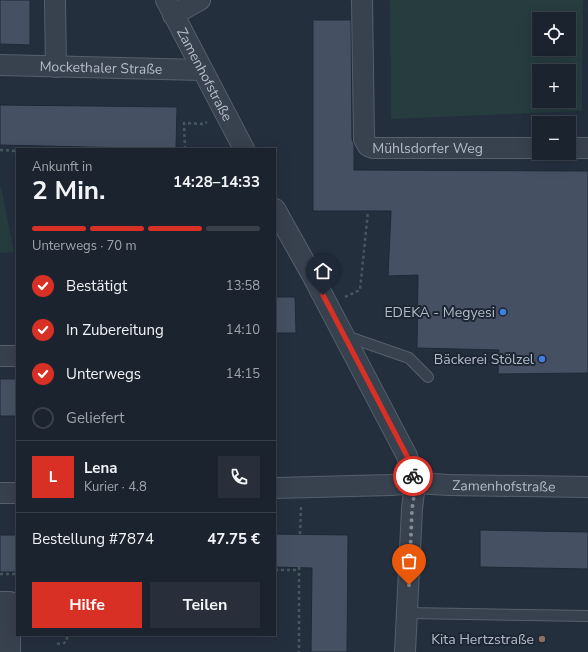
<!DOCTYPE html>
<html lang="de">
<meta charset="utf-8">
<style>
:root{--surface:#1b232e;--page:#282f3a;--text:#f1f3f6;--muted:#a0a4aa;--line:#39404a;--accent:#d93025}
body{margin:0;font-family:"Nunito Sans",sans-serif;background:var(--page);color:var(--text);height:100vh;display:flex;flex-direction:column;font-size:15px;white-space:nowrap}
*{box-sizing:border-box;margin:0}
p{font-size:13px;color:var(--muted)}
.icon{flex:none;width:22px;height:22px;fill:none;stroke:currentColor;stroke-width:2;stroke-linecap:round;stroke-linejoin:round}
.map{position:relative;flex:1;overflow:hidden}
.drawer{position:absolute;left:16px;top:148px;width:260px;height:488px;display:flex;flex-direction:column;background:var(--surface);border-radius:0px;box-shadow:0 4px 16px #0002,0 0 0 1px var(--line)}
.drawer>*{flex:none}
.tools{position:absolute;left:532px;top:12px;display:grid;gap:8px}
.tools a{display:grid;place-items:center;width:44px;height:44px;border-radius:0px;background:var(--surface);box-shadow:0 4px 16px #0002,0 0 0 1px var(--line);font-size:20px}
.pin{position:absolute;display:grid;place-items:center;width:34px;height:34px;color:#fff;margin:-41px -17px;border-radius:50% 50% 50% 0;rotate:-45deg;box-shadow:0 0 4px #0007}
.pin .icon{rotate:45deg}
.courier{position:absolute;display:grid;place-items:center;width:40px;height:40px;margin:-20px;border:3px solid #d93025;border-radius:50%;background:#fff;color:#222;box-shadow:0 1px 5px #0007}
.headline em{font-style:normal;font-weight:700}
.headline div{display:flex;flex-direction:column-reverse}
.headline{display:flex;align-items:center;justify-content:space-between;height:68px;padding:0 16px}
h1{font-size:26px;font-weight:700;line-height:30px}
.bar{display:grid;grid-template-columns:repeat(4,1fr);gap:6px 4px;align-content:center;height:48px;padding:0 16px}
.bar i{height:5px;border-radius:3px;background:var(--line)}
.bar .current{background:var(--accent)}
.bar p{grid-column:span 4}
.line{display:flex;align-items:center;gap:10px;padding:0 16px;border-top:1px solid var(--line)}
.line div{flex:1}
.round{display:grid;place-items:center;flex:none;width:42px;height:42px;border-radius:0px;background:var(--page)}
ol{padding:0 16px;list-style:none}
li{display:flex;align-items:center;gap:12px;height:44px}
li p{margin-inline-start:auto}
li .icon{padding:4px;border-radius:50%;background:var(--accent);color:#fff;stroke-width:4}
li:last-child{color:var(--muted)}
li i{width:22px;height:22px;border:2px solid var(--line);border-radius:50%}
.action{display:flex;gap:8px;margin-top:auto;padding:8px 16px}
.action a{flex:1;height:46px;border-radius:0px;background:var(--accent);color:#fff;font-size:16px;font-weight:700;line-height:46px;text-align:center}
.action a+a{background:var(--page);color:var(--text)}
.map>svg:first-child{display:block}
</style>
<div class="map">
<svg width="588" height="652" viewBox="0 0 588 652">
<rect width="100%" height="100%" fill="#242f3e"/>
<g fill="#263c3f" fill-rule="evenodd">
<path d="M390 0H583L582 111 391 119ZM539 19H569V49H539ZM539 71H569V101H539Z"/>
<polygon points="0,187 1,187 14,252 0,253"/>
</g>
<g fill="#455162" stroke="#1f2835">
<polygon points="0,0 30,0 30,45 0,44"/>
<polygon points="313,20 351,20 352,139 354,145 354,170 588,171 588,373 498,374 499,350 417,348 418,275 388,276 391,211 313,211"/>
<polygon points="0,105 177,107 176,149 0,145"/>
<polygon points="275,297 295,297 296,333 275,333"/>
<rect x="0" y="379" width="17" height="37"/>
<polygon points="480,530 588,532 588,569 480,567"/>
<polygon points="275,534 348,535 347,652 311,652 312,568 275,567"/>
<rect x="0" y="535" width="17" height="37"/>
</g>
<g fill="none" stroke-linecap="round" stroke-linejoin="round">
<g stroke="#565f6c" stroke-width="12">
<g id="lane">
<polyline points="346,336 409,358 428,377"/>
<polyline points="408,613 588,616"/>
</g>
</g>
<g stroke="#565f6c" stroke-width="22">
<g id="street">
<polyline points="55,0 56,67"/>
<path id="s1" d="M166 0 244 149"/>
<path id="s2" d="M362 0 364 139 368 146 373 148H539"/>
<polyline points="173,15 200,0"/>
<path id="s3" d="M0 65 202 70"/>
<polyline points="569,148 588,148"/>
<polyline points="275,209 312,275 407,456 415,483 412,509 405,652"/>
<polyline points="0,356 17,356"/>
<path id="s4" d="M275 488 391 485 415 483 449 485 588 487"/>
<polyline points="0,493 17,493"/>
<polyline points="0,602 10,602 10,652"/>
</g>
</g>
<g stroke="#44595c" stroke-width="2.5" stroke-dasharray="3 3" stroke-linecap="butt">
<polyline points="185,149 184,123 204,124 207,122"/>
<polyline points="0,150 17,151"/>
<polyline points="345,297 360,290 368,211"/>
<polyline points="300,534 301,506"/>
<polyline points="299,567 299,652"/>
<polyline points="275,570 299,570"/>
<polyline points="0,574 17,574"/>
<polyline points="57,644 64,643 67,641 67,635"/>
</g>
<use href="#lane" stroke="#38414e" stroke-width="10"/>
<use href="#street" stroke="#38414e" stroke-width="20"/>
</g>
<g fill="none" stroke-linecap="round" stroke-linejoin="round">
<polyline stroke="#828b98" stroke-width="4" stroke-dasharray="0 7.2" points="409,585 412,509 416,483 413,476"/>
<polyline stroke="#d93025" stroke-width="5" points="323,295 407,456 413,476"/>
</g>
<g fill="#3f7fe0" stroke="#1d2633" stroke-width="1.5">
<circle cx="503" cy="312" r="4"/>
<circle cx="542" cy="359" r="4"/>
</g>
<circle fill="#8d6e63" stroke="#1d2633" stroke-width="1.5" cx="542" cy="639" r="4"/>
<g text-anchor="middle" stroke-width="4" stroke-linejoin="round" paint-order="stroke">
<g font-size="14" fill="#b4bcc9" stroke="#1d2633">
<text dy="5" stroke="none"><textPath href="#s3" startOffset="101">Mockethaler Straße</textPath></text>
<text dy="5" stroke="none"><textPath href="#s1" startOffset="84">Zamenhofstraße</textPath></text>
<text dy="5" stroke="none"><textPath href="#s2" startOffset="207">Mühlsdorfer Weg</textPath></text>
<text dy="5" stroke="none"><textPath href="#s4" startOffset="229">Zamenhofstraße</textPath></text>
</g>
<g font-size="14" fill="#b4bcc9" stroke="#1d2633" text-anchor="end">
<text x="495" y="317">EDEKA - Megyesi</text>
<text x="534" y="364">Bäckerei Stölzel</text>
<text x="534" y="644">Kita Hertzstraße</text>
</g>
</g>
</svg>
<div class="tools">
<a><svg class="icon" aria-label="locate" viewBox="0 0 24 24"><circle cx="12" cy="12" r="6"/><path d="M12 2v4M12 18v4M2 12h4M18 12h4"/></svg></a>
<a>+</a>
<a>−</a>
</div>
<div class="pin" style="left:409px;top:585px;background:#ea580c"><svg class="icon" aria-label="bag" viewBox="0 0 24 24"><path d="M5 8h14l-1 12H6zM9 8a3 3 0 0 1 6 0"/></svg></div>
<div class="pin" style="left:323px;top:295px;background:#1f2937"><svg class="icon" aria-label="home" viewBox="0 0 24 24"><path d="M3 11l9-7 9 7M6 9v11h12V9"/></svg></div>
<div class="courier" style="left:413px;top:476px"><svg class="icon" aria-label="bike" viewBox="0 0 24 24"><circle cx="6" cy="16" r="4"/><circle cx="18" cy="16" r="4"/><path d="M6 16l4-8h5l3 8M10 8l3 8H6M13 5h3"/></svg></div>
<section class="drawer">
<div class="headline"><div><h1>2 Min.</h1><p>Ankunft in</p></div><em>14:28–14:33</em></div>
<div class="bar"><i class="current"></i><i class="current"></i><i class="current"></i><i></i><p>Unterwegs · 70 m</p></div>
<ol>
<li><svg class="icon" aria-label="check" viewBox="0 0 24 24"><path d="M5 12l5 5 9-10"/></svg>Bestätigt<p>13:58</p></li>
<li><svg class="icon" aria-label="check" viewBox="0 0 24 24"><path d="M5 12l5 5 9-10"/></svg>In Zubereitung<p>14:10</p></li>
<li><svg class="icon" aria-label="check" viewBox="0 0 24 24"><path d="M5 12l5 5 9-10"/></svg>Unterwegs<p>14:15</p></li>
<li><i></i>Geliefert</li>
</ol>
<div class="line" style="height:72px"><b class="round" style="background:var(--accent);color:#fff">L</b><div><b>Lena</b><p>Kurier · 4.8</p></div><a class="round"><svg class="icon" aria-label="phone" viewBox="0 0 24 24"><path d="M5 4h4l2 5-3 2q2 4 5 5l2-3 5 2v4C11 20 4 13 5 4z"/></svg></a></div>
<div class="line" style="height:52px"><div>Bestellung #7874</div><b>47.75 €</b></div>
<div class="action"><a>Hilfe</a><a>Teilen</a></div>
</section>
</div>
